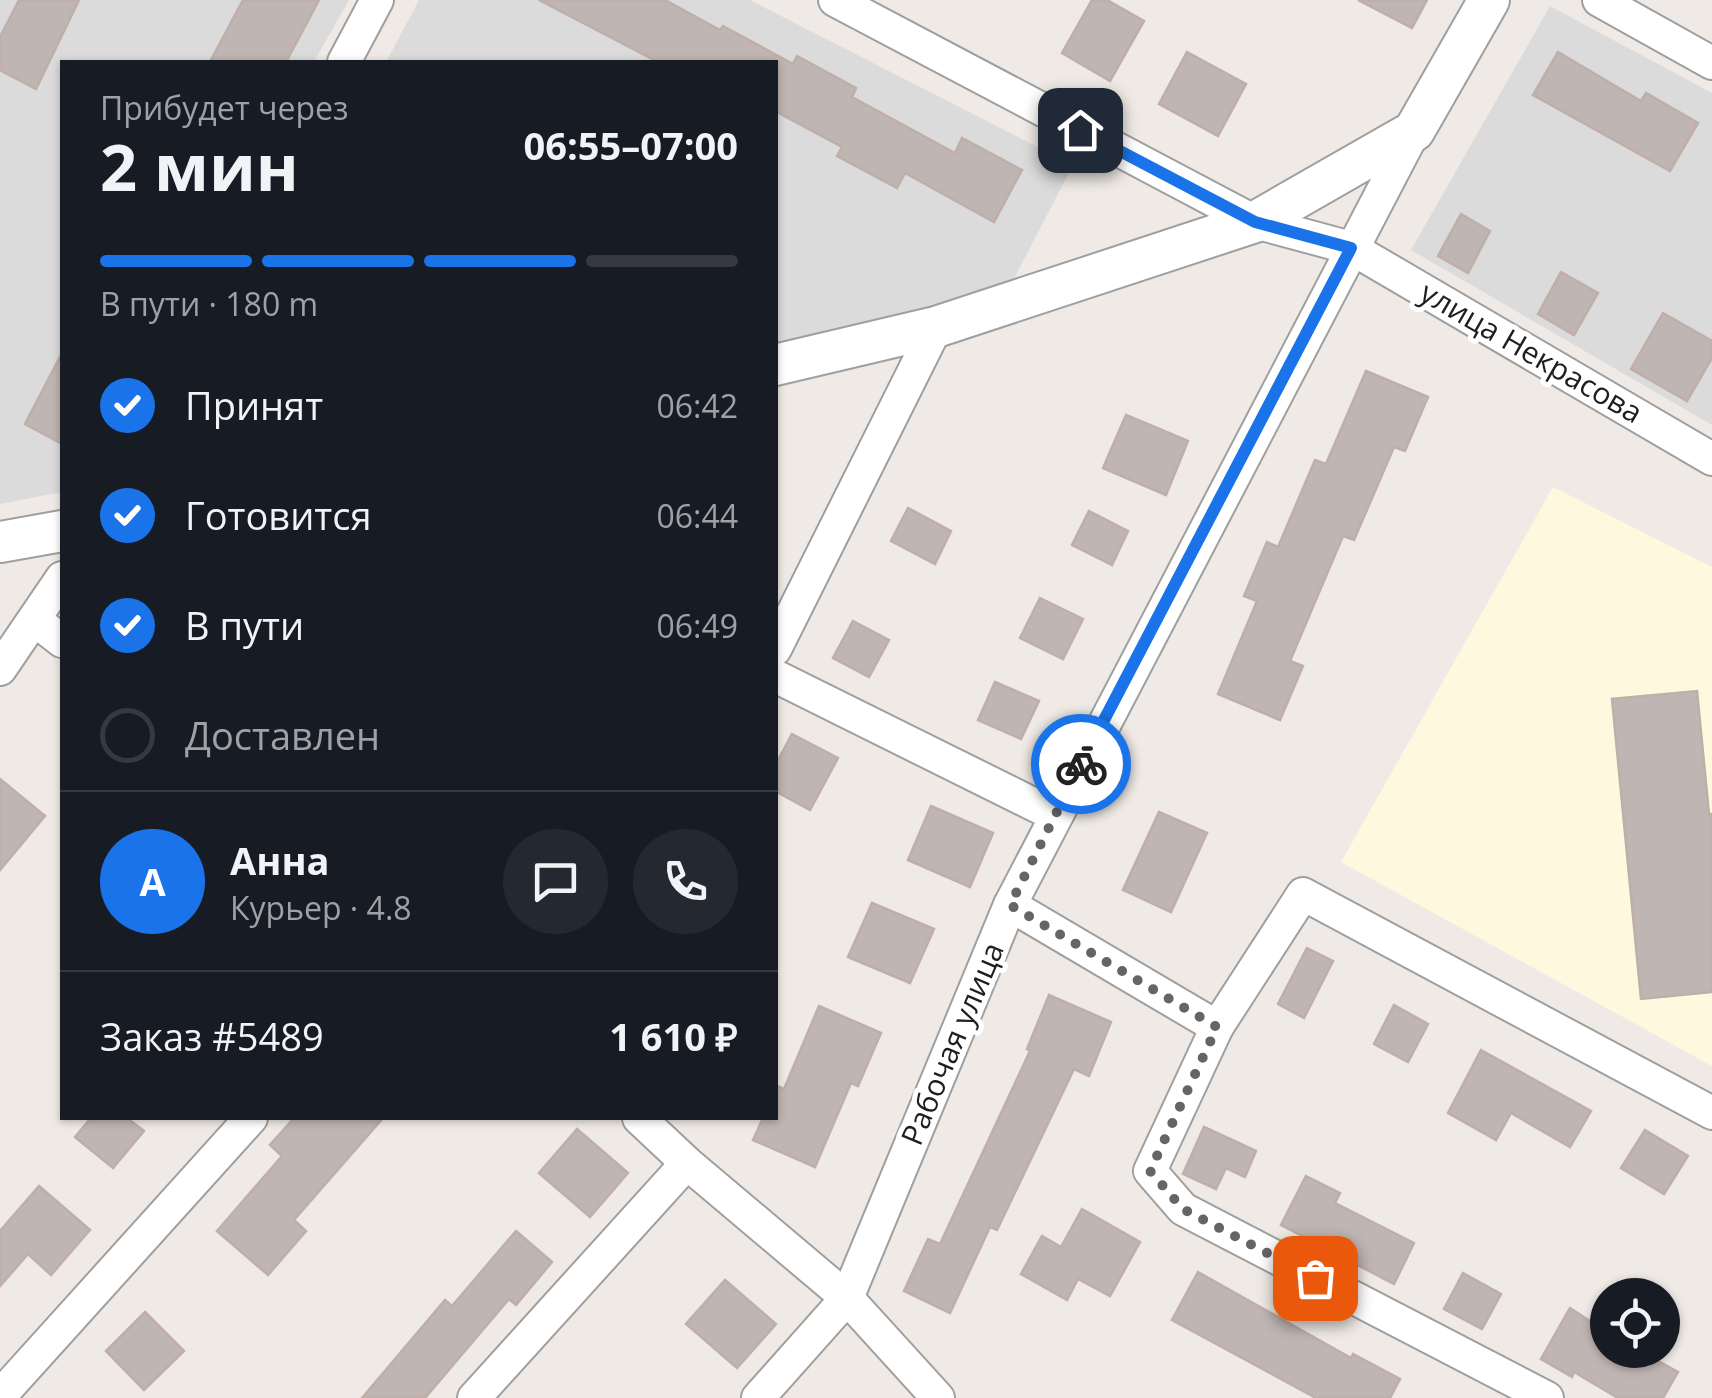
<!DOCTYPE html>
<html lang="ru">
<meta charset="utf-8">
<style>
:root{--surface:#171b24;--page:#242831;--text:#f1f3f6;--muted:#9ea1a6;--line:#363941;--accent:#1a73e8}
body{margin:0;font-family:"Open Sans",sans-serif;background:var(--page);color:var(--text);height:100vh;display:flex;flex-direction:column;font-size:38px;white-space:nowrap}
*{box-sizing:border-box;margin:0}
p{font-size:32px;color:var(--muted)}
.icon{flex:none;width:55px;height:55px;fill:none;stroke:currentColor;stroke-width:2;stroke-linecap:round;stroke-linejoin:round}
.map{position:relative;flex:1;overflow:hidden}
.sheet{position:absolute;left:60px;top:60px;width:718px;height:1060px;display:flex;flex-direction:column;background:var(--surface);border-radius:0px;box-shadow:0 2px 8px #0004}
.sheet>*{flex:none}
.fabs{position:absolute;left:1590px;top:1278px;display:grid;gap:20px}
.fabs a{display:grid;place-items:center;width:90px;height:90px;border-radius:50%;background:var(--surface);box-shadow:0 2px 8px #0004;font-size:50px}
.pin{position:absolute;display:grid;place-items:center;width:85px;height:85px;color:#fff;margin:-42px;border-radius:20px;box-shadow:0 5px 15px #0006}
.courier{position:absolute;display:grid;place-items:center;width:100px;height:100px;margin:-50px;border:8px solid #1a73e8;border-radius:50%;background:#fff;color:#222;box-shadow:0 2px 12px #0007}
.overview em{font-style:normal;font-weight:700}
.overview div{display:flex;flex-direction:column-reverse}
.overview{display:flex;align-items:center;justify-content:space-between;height:170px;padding:0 40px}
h1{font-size:65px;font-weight:700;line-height:75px}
.bar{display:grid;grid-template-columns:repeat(4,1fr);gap:15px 10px;align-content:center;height:120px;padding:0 40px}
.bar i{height:12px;border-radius:8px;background:var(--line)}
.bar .selected{background:var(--accent)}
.bar p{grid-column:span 4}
.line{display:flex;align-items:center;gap:25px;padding:0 40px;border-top:2px solid var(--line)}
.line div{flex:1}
.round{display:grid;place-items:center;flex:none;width:105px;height:105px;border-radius:52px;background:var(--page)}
ol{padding:0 40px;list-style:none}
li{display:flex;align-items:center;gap:30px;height:110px}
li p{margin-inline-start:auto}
li .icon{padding:10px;border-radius:50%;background:var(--accent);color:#fff;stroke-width:4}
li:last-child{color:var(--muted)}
li i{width:55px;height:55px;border:5px solid var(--line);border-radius:50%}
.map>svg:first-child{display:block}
</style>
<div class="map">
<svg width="1712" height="1398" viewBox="0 0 1712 1398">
<rect width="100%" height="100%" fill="#efeae5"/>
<g fill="#dcdbdc">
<polygon points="0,0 349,0 314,62 62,62 62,492 0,504"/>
<polygon points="419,0 750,0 1073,165 1007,292 775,343 775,62 386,62"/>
<polygon points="1550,6 1712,93 1712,425 1411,250"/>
</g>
<polygon fill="#fef8df" points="1553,487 1712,567 1712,1066 1341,862"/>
<g fill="#bfb5b2" stroke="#c0aea8" stroke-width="2.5">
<polygon points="19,0 79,0 36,89 0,70 0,37"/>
<polygon points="243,0 319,0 286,62 210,62"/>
<polygon points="539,0 665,0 720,30 723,26 793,64 797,56 856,88 852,97 955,153 962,138 1022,170 994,222 905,173 897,188 837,156 842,147 775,111 775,62 658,62"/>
<polygon points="1092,0 1107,0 1144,21 1110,81 1062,53"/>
<polygon points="1358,0 1427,0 1412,28"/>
<polygon points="1187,52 1246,84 1218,136 1159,104"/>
<polygon points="1558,52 1641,101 1646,93 1698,123 1670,171 1533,95"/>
<polygon points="1461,214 1490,231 1468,273 1438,256"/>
<polygon points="1561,272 1598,293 1574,335 1538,314"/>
<polygon points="1663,313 1712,341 1712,358 1687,401 1631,369"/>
<polygon points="62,353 62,444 25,424"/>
<polygon points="1366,371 1428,397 1405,451 1394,447 1354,540 1343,536 1290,661 1303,666 1280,720 1218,694 1257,601 1244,596 1267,542 1278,547 1315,460 1326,464"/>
<polygon points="1126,415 1188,441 1166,495 1103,468"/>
<polygon points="908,508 951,531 935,564 891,541"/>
<polygon points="1089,511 1128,531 1112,565 1072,545"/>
<polygon points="1040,598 1083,619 1063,659 1020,638"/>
<polygon points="853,621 889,640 869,677 833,658"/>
<polygon points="995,682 1039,701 1021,739 978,720"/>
<polygon points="1697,691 1709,814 1712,814 1712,992 1641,999 1612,699"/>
<polygon points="792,734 838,758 810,810 775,791 775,766"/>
<polygon points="0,779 45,816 0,870"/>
<polygon points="931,806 993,833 970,887 908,860"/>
<polygon points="1159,812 1207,833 1171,912 1123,890"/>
<polygon points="872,903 934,929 910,983 848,957"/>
<polygon points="1307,948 1333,961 1304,1018 1278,1004"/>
<polygon points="1049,995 1111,1022 1089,1076 1074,1069 997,1230 990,1227 950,1313 904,1291 928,1239 940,1244 1030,1051 1027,1049"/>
<polygon points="1394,1005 1428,1024 1408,1062 1374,1044"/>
<polygon points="819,1006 881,1033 858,1086 851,1083 815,1167 753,1140 763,1118 775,1118 775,1085 784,1089"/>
<polygon points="1481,1050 1591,1111 1570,1147 1511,1113 1496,1140 1448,1113"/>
<polygon points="91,1118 127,1118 144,1131 113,1168 75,1137"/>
<polygon points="294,1118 383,1118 294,1220 306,1231 268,1275 217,1231 282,1156 270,1145"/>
<polygon points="1204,1127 1256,1151 1245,1177 1226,1168 1216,1189 1183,1174"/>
<polygon points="577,1129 628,1173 590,1217 539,1173"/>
<polygon points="1645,1130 1688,1156 1664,1194 1621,1168"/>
<polygon points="1306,1176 1340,1193 1335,1203 1414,1243 1394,1284 1281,1225"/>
<polygon points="39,1186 90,1230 51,1275 28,1254 0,1286 0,1231"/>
<polygon points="1082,1209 1140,1242 1110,1296 1078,1279 1067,1300 1021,1274 1042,1236 1061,1247"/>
<polygon points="516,1231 552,1262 516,1305 509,1299 425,1398 362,1398 445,1300 452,1306"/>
<polygon points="1198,1272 1351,1358 1353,1354 1400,1379 1390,1398 1316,1398 1172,1320"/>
<polygon points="1463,1273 1501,1294 1482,1329 1444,1309"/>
<polygon points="725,1280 776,1324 737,1368 686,1324"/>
<polygon points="1570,1308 1608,1333 1608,1350 1638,1350 1678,1372 1663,1398 1618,1398 1574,1372 1572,1377 1541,1359"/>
<polygon points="145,1312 184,1351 144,1390 106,1351"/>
</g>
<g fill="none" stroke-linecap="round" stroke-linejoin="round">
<g stroke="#9f9f9f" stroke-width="36">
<g id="minor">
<polyline points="835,0 1255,222 1351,248 1712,459"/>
<polyline points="1599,0 1712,63"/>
<polyline points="344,62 377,0"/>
<polyline points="35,620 62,641"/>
<polyline points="775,649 936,327"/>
<polyline points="0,669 62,578"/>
<polyline points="775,676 1055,815"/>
<polyline points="1010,905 1217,1027 1150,1171 1183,1209 1547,1398"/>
<polyline points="1217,1027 1303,894 1712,1113"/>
<polyline points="639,1118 687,1163 847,1298 938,1398"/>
<polyline points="0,1396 251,1118"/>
<polyline points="474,1398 687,1163"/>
<polyline points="758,1398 847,1298 1010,905 1414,131"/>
</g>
</g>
<g stroke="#9f9f9f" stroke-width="44">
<g id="tertiary">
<polyline points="775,365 936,327 1255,222 1414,131 1489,0"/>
<polyline points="0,542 62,531"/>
</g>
</g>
<use href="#minor" stroke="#fff" stroke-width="32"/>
<use href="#tertiary" stroke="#fff" stroke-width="40"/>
</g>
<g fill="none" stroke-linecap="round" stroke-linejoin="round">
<polyline stroke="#676564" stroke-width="10" stroke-dasharray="0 18" points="1081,764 1010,905 1217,1027 1150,1171 1183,1209 1315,1278"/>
<polyline stroke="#1a73e8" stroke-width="12" points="1080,130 1255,222 1351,248 1081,764"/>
</g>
<g text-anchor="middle" stroke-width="10" stroke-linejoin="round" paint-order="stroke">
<g font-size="30" fill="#1e1e1e" stroke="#fff">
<text transform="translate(1531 353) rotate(30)" y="10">улица Некрасова</text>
<text transform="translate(953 1044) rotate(-67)" y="10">Рабочая улица</text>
</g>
</g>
</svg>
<div class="fabs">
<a><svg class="icon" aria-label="locate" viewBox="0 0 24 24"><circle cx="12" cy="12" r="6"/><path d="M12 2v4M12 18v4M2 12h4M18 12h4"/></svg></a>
</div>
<div class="pin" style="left:1315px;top:1278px;background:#ea580c"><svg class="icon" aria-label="bag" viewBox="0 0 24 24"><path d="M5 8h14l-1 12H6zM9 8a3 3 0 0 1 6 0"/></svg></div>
<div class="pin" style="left:1080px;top:130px;background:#1f2937"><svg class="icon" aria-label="home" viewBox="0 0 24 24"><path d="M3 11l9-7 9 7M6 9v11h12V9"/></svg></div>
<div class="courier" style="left:1081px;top:764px"><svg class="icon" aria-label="bike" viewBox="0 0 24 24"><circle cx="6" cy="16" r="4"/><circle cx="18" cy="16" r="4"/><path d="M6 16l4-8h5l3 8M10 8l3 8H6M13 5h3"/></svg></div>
<section class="sheet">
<div class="overview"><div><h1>2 мин</h1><p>Прибудет через</p></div><em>06:55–07:00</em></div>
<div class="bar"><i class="selected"></i><i class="selected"></i><i class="selected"></i><i></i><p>В пути · 180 m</p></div>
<ol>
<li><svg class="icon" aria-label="check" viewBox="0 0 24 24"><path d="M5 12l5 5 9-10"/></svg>Принят<p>06:42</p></li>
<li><svg class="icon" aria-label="check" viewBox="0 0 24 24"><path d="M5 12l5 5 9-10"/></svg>Готовится<p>06:44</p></li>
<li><svg class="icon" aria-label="check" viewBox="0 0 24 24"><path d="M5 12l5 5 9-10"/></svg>В пути<p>06:49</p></li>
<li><i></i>Доставлен</li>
</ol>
<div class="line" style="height:180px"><b class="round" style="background:var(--accent);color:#fff">А</b><div><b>Анна</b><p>Курьер · 4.8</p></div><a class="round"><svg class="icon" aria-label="chat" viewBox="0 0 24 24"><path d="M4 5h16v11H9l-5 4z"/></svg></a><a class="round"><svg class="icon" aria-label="phone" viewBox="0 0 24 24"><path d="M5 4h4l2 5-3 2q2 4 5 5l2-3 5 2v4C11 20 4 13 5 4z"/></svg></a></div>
<div class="line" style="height:130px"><div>Заказ #5489</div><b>1 610 ₽</b></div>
</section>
</div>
